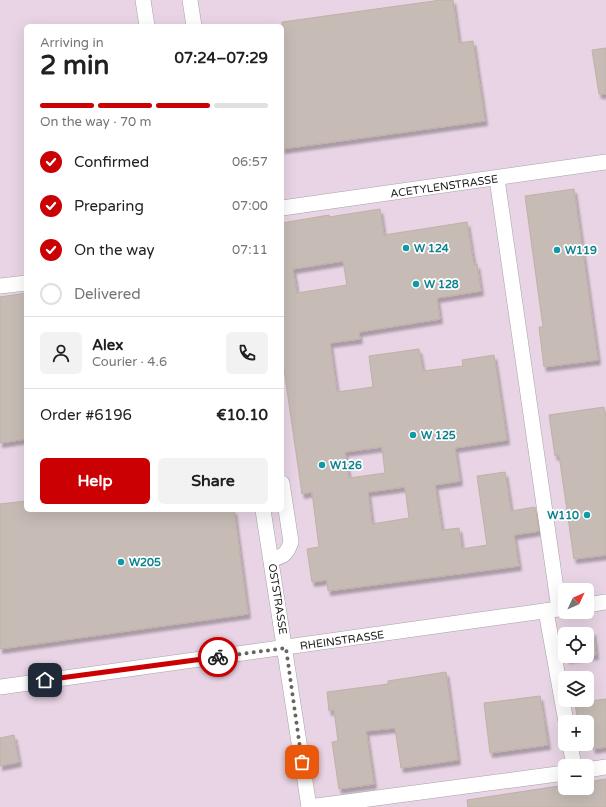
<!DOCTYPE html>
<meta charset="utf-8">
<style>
:root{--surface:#fff;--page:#f2f2f2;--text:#202124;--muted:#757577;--line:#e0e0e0;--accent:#ca0003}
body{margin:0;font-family:"Varela Round",sans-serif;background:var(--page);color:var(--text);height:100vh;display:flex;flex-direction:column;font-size:15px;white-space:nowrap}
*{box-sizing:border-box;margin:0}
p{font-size:13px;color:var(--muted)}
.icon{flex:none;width:22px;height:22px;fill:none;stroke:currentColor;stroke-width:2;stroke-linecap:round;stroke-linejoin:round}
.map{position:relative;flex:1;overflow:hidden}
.details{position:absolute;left:24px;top:24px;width:260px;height:488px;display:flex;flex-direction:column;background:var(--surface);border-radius:6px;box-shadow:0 4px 16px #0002}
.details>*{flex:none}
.needle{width:26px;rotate:46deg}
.buttons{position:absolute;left:558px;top:583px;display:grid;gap:8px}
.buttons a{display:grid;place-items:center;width:36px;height:36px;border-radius:6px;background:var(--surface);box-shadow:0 4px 16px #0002;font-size:20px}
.pin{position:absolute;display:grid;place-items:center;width:34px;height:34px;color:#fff;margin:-17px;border-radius:8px;box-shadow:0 2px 6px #0006}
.courier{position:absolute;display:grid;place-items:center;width:40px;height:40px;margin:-20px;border:3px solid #ca0003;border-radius:50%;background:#fff;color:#222;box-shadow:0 1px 5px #0007}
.headline em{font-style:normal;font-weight:700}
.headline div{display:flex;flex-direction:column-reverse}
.headline{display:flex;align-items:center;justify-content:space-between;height:68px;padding:0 16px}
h1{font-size:26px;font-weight:700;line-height:30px}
.bar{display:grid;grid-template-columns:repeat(4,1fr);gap:6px 4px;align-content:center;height:48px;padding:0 16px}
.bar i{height:5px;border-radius:3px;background:var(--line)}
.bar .on{background:var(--accent)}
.bar p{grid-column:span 4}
.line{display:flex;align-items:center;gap:10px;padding:0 16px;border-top:1px solid var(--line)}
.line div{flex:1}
.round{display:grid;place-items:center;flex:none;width:42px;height:42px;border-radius:6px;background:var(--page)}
ol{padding:0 16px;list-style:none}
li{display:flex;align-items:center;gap:12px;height:44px}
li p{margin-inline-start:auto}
li .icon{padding:4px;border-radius:50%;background:var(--accent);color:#fff;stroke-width:4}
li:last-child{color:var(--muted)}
li i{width:22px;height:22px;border:2px solid var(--line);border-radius:50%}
.action{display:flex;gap:8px;margin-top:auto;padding:8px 16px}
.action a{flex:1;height:46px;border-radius:6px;background:var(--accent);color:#fff;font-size:16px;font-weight:700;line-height:46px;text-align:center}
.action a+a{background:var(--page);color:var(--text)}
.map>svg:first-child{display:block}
</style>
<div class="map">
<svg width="606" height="807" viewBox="0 0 606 807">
<defs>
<filter id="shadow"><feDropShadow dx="2.5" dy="4.5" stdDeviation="1" flood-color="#0004"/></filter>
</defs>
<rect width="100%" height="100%" fill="#efeae2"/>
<path fill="#e8d4e4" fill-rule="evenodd" d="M0 0H606V807H0ZM26 26H282V510H26ZM565 590H587V612H565ZM565 634H587V656H565ZM565 678H587V700H565ZM565 722H587V744H565ZM565 766H587V788H565Z"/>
<g fill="#c6bcb5" stroke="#c1b0a4" fill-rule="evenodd" filter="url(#shadow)">
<polygon points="441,0 453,0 459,43 473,41 485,121 282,149 282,22"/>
<polygon points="606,48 606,94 599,94 592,50"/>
<polygon points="574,189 598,360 544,367 539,327 543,327 525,196"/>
<path d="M380 209 384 235 467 222 474 265 477 264 481 291 437 298 440 319 359 332 360 339 330 343 337 392 373 387 369 356 419 349 423 371 463 366 462 360 494 355 507 440 455 448 460 481 435 485 442 530 459 528 462 549 487 545 477 476 505 472 511 511 535 507 539 531 514 535 519 566 328 591 327 580 312 582 307 549 319 547 312 492 302 494 282 355V223L329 215V217ZM343 261 347 285 297 293 293 269ZM382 447 385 473 349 478 345 452ZM405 487 409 518 372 524 368 492Z"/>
<polygon points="26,293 26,439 0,443 0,297"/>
<polygon points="604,407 606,418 606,555 574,559 559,455 555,456 549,415"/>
<polygon points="26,501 26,510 234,510 248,614 0,649 0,504"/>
<polygon points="593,631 596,655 587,656 587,634 570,634"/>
<polygon points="566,656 587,656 567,659"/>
<polygon points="446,672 458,760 401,768 395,728 366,731 374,784 339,789 332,742 338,741 334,710 329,711 327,692 388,684 388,681"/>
<polygon points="540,696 548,745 490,753 484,703"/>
<polygon points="606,699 606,747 593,749 589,722 578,722 575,703"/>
<polygon points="14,735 19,762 0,766 0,738"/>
<polygon points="606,779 606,807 468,807 467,800 565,785 565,788 587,788 587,782"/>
</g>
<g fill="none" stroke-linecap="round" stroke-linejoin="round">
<g stroke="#a4a4a4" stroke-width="16">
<g id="minor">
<polyline points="143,0 147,26"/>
<polyline points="190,0 194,26"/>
<polyline points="497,179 559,609"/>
<polyline points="282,208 606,162"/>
<polyline points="0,286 26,283"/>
<polyline points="263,510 309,807"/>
<path d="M271 559C283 557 287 554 291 542L282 483"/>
<polyline points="587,605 606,602"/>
<polyline points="546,611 566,722"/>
<polyline points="0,687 565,608"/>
<polyline points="570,744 574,766"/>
<polyline points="587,770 606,767"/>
<polyline points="309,807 565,773"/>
</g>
</g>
<use href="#minor" stroke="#fff" stroke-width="15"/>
</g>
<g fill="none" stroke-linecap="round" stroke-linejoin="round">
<polyline stroke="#666562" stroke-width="4" stroke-dasharray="0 7.2" points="218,657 286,648 302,762"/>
<polyline stroke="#ca0003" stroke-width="5" points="45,680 218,657"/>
</g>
<g fill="#0f9aa8" stroke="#fff" stroke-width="1.5">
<circle cx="406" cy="248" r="4"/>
<circle cx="557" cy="250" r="4"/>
<circle cx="416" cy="284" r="4"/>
<circle cx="413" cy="435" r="4"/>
<circle cx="322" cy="465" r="4"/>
<circle cx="587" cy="515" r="4"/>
<circle cx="121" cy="562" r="4"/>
</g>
<g text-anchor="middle" stroke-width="3.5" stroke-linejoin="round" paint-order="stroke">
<g font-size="11" fill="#1d1d1d" stroke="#fff">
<text transform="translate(444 186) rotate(-8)" y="4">ACETYLENSTRASSE</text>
<text transform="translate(278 599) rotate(81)" y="4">OSTSTRASSE</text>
<text transform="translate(342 640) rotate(-8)" y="4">RHEINSTRASSE</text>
</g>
<g font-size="11" font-weight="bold" fill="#0d838f" stroke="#fff" text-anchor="start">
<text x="414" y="252">W 124</text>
<text x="565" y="254">W119</text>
<text x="424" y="288">W 128</text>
<text x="421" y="439">W 125</text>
<text x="330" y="469">W126</text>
<text x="579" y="519" text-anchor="end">W110</text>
<text x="129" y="566">W205</text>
</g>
</g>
</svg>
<div class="buttons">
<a><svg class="needle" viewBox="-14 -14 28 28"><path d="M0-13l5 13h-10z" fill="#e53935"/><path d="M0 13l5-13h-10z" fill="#757577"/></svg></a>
<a><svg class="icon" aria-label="locate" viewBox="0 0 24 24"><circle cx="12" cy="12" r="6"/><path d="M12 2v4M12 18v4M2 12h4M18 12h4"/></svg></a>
<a><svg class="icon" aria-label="layers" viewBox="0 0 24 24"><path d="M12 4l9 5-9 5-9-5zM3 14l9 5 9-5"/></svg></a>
<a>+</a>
<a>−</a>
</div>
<div class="pin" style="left:302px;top:762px;background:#ea580c"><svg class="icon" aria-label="bag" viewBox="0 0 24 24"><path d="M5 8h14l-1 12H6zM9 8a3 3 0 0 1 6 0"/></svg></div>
<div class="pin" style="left:45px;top:680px;background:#1f2937"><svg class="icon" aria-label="home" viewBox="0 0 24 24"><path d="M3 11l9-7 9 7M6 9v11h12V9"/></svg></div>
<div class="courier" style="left:218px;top:657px"><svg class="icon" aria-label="bike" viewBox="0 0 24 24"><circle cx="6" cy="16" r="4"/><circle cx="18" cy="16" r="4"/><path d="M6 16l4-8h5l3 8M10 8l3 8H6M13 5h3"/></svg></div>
<section class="details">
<div class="headline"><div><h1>2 min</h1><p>Arriving in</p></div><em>07:24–07:29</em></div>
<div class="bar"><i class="on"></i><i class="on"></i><i class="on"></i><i></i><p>On the way · 70 m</p></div>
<ol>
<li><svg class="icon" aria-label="check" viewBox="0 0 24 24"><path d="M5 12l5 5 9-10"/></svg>Confirmed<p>06:57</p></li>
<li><svg class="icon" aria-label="check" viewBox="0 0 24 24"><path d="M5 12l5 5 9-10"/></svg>Preparing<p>07:00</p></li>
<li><svg class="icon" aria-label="check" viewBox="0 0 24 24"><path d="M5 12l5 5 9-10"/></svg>On the way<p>07:11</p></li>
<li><i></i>Delivered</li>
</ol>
<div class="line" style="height:72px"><a class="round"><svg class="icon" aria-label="person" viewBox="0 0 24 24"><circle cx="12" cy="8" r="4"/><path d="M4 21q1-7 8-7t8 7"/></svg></a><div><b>Alex</b><p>Courier · 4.6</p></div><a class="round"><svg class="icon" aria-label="phone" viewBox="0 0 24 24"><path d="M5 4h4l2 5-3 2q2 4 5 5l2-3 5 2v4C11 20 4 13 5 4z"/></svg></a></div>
<div class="line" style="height:52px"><div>Order #6196</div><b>€10.10</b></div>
<div class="action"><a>Help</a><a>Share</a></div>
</section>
</div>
